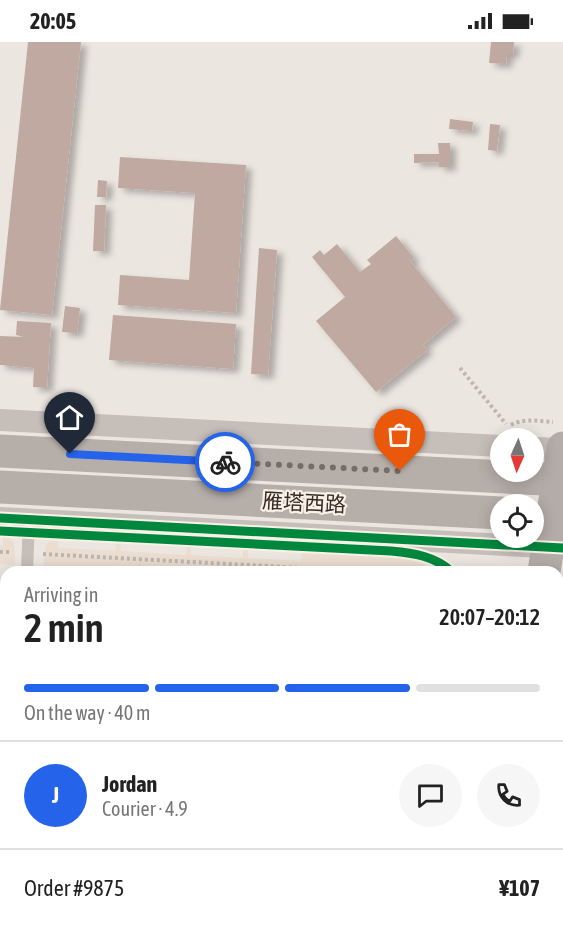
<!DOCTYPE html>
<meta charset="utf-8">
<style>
:root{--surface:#fff;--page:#f6f6f6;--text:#222;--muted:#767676;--line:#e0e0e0;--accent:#2563eb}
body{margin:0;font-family:"Asap Condensed","Noto Sans SC",sans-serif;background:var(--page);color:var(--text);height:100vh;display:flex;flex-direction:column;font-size:22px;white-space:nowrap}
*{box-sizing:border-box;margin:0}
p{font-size:20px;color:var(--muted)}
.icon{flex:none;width:33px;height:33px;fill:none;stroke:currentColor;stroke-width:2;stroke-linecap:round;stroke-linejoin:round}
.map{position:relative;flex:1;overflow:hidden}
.side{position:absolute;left:0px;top:524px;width:564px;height:374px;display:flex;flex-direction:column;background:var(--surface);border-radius:18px 18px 0 0;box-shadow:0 3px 15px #0003}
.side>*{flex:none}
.needle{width:39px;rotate:183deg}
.fabs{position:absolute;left:490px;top:386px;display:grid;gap:12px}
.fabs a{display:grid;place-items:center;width:54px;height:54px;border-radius:50%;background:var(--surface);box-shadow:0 3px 15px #0003;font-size:30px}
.pin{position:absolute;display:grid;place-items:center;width:51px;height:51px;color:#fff;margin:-62px -26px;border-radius:50% 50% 50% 0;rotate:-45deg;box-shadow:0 0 6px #0007}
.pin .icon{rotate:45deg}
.courier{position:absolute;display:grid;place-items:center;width:60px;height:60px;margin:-30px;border:4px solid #2563eb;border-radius:50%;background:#fff;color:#222;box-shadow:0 2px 8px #0007}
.summary em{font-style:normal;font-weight:600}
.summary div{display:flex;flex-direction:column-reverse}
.summary{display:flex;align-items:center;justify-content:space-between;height:102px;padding:0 24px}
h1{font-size:39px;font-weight:600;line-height:45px}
.bar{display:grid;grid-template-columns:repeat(4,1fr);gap:9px 6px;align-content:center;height:72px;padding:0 24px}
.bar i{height:8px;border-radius:4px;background:var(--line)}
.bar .current{background:var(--accent)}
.bar p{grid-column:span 4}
.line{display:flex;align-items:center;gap:15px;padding:0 24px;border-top:2px solid var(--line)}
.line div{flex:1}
.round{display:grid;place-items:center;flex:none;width:63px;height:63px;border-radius:32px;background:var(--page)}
.status{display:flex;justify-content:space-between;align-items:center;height:42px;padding:0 30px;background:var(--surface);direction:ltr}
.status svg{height:16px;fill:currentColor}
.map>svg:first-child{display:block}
</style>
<div class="status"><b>20:05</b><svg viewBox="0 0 49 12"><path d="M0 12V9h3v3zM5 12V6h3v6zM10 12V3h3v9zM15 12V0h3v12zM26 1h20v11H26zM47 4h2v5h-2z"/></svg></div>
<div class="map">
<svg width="563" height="896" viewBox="0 0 563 896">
<defs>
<filter id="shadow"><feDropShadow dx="6" dy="4" stdDeviation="3" flood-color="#0004"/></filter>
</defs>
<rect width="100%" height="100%" fill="#ece6e0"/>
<polygon fill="#ced2ba" points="563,603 563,896 540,896 540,891 558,891 558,605"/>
<g fill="#ebddcf">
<polygon points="3,495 10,497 14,501 15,523 0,522 0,503 3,503"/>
<polygon points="58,498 58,506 115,509 116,501 120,502 121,509 186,513 187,505 191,505 191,513 243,516 243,508 248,508 248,516 301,519 302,511 399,516 417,519 439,529 134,530 43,525 46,503 51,499"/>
</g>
<g fill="#c0a9a1" filter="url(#shadow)">
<polygon points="28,0 81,0 52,273 0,268"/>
<polygon points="491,0 514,0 513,12 507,12 506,22 489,21"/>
<polygon points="450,77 473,80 472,89 449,87"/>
<polygon points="490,82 500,83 497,109 488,108"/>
<polygon points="438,101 450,101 450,125 439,125 439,120 414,121 414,112 439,112"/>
<polygon points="120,115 246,123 236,271 118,263 120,233 189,238 195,151 118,146"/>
<polygon points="98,138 107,139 106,155 97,155"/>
<polygon points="95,163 106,163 104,209 93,209"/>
<polygon points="396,194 414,216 410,219 456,275 423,303 427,308 376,350 316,279 345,255 312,215 320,208 324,213 337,202 360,230 371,222 367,218"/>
<polygon points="259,206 277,208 268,333 251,332"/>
<polygon points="65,264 80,266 77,291 62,290"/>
<polygon points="113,273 236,282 233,327 109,318"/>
<polygon points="17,279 51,281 47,346 33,345 34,326 0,323 0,294 24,295 16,293"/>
<rect x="0" y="562" width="6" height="59"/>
<polygon points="0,631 6,633 6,686 2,690 0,690"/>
<polygon points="245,891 432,891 431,896 245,896"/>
</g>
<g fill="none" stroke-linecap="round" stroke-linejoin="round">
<g stroke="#beb6b1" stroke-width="4" stroke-dasharray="3 3" stroke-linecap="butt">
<polyline points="460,326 506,382"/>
<path d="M511 383C524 376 539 379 553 380"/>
<polyline points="0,510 12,510"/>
<polyline points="43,512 378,530"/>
<polyline points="444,896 444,891"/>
</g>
<g stroke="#c5beb9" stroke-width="12">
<polyline points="27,530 29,478"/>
<polyline points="0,703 6,704"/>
</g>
<g stroke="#c5beb9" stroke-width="22">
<polyline points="0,378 501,404"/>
<polyline points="534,406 563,407"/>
<polyline points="0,476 562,506"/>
</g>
<g stroke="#b6aea9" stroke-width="33">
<polyline points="0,409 563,438"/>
<polyline points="0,445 501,471"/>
</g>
<g stroke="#b4aca8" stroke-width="33">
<polyline points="544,530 563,406"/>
<polyline points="520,896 520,891"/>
</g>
<g stroke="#f9f0e6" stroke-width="13">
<g id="cycleway">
<polyline points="0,476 563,506"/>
<path d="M0 489 391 509C413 511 435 514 452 530"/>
</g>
</g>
<use href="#cycleway" stroke="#00873e" stroke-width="9"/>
</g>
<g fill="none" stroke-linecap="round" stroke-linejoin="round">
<polyline stroke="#766c68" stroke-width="6" stroke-dasharray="0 10.8" points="225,420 400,429"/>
<polyline stroke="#2563eb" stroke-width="8" points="70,412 225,420"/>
</g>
<g text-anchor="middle" stroke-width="4.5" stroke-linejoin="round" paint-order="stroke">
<g font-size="21" fill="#362b27" stroke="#f9f0e6">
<text transform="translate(304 461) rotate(3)" y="7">雁塔西路</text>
</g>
</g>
</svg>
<div class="fabs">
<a><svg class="needle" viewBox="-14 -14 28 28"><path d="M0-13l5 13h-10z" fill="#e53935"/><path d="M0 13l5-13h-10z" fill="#767676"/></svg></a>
<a><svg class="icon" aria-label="locate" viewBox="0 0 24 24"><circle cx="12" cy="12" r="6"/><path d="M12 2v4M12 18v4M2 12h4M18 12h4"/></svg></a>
</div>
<div class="pin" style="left:400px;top:429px;background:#ea580c"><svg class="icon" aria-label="bag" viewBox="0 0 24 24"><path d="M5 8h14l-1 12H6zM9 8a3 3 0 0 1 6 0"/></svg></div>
<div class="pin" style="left:70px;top:412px;background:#1f2937"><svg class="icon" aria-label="home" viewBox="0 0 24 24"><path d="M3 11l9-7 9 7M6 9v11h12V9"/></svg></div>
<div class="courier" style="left:225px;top:420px"><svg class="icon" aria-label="bike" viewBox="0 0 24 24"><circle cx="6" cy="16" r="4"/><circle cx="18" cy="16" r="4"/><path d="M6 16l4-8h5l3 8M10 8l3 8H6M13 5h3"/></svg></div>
<section class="side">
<div class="summary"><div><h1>2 min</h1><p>Arriving in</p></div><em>20:07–20:12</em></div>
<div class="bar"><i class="current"></i><i class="current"></i><i class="current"></i><i></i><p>On the way · 40 m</p></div>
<div class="line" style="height:108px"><b class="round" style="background:var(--accent);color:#fff">J</b><div><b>Jordan</b><p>Courier · 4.9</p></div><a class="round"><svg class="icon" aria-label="chat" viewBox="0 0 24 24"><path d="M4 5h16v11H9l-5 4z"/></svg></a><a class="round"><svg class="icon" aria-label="phone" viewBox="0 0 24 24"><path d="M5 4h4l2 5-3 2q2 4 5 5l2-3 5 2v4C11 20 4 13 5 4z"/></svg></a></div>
<div class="line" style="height:78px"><div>Order #9875</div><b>¥107</b></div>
</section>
</div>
